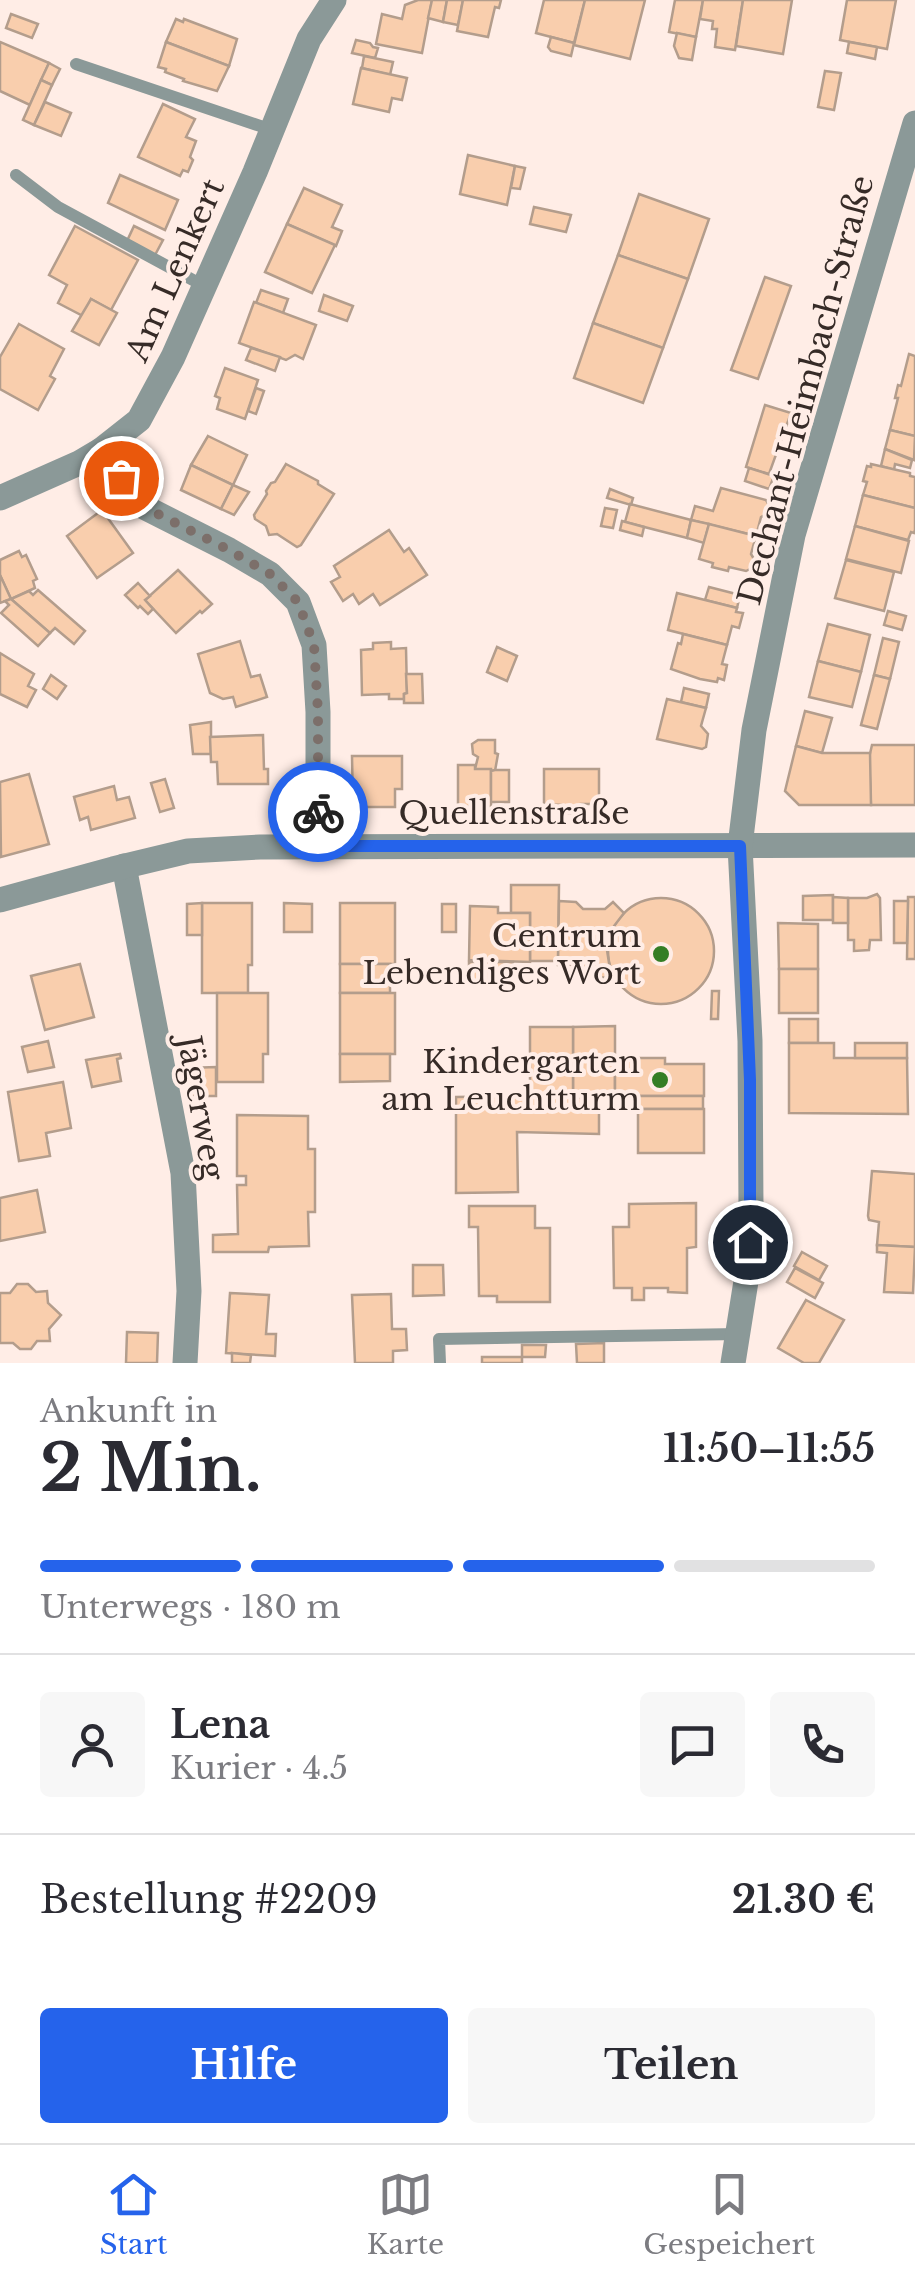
<!DOCTYPE html>
<html lang="de">
<meta charset="utf-8">
<style>
:root{--surface:#fff;--page:#f7f7f7;--text:#2b2b33;--muted:#7c7c81;--line:#e1e1e2;--accent:#2563eb}
body{margin:0;font-family:"Libre Baskerville",serif;background:var(--page);color:var(--text);height:100vh;display:flex;flex-direction:column;font-size:38px;white-space:nowrap}
*{box-sizing:border-box;margin:0}
p{font-size:32px;color:var(--muted)}
.icon{flex:none;width:55px;height:55px;fill:none;stroke:currentColor;stroke-width:2;stroke-linecap:round;stroke-linejoin:round}
.map{position:relative;height:1363px;overflow:hidden}
.drawer{display:flex;flex-direction:column;background:var(--surface);flex:1}
.drawer>*{flex:none}
.pin{position:absolute;display:grid;place-items:center;width:85px;height:85px;color:#fff;margin:-42px;border:5px solid #fff;border-radius:50%;box-shadow:0 2px 10px #0007}
.courier{position:absolute;display:grid;place-items:center;width:100px;height:100px;margin:-50px;border:8px solid #2563eb;border-radius:50%;background:#fff;color:#222;box-shadow:0 2px 12px #0007}
.head em{font-style:normal;font-weight:700}
.head div{display:flex;flex-direction:column-reverse}
.head{display:flex;align-items:center;justify-content:space-between;height:170px;padding:0 40px}
h1{font-size:65px;font-weight:700;line-height:75px}
.bar{display:grid;grid-template-columns:repeat(4,1fr);gap:15px 10px;align-content:center;height:120px;padding:0 40px}
.bar i{height:12px;border-radius:8px;background:var(--line)}
.bar .selected{background:var(--accent)}
.bar p{grid-column:span 4}
.line{display:flex;align-items:center;gap:25px;padding:0 40px;border-top:2px solid var(--line)}
.line div{flex:1}
.round{display:grid;place-items:center;flex:none;width:105px;height:105px;border-radius:10px;background:var(--page)}
.button{display:flex;gap:20px;margin-top:auto;padding:20px 40px}
.button a{flex:1;height:115px;border-radius:10px;background:var(--accent);color:#fff;font-size:40px;font-weight:700;line-height:115px;text-align:center}
.button a+a{background:var(--page);color:var(--text)}
.tab-bar{display:flex;justify-content:space-around;align-items:center;height:140px;border-top:2px solid var(--line);background:var(--surface);font-size:28px;color:var(--muted)}
.tab-bar a{display:grid;justify-items:center;gap:5px}
.tab-bar .selected{color:var(--accent)}
.map>svg:first-child{display:block}
</style>
<div class="map">
<svg width="915" height="1363" viewBox="0 0 915 1363">
<rect width="100%" height="100%" fill="#ffede6"/>
<g fill="#f9cead" stroke="#b39d8c" stroke-width="2.5">
<polygon points="418,0 432,0 422,53 376,44 382,14 402,19 405,5"/>
<polygon points="432,0 447,0 443,22 428,18"/>
<polygon points="447,0 463,0 458,25 443,22"/>
<polygon points="463,0 501,0 499,8 495,7 488,37 457,31"/>
<polygon points="544,0 585,0 574,43 536,33"/>
<polygon points="585,0 645,0 630,59 574,45"/>
<polygon points="675,0 703,0 696,37 669,32"/>
<polygon points="703,0 743,0 735,50 715,47 717,29 712,29 713,21 700,19"/>
<polygon points="743,0 792,0 783,54 736,46"/>
<polygon points="847,0 896,0 887,49 840,40"/>
<polygon points="11,14 38,24 32,38 6,28"/>
<polygon points="176,19 183,22 184,19 237,39 229,66 166,42"/>
<polygon points="677,33 696,37 692,60 679,58 674,46"/>
<polygon points="551,37 574,43 571,56 551,51 548,47"/>
<polygon points="356,40 370,43 373,47 378,48 375,58 352,53"/>
<polygon points="0,42 49,63 30,105 0,91"/>
<polygon points="166,42 229,66 217,91 183,81 184,79 165,72 166,69 158,67"/>
<polygon points="849,42 877,47 875,59 847,53"/>
<polygon points="364,56 393,62 390,75 362,68"/>
<polygon points="49,63 60,69 52,85 41,80"/>
<polygon points="361,68 407,78 402,100 392,98 389,112 353,104"/>
<polygon points="825,71 841,73 834,110 818,107"/>
<polygon points="41,80 52,85 34,125 23,120"/>
<polygon points="45,102 71,113 61,136 34,125"/>
<polygon points="163,104 195,119 186,137 196,141 190,157 193,160 188,172 183,170 180,176 138,157"/>
<polygon points="468,155 515,166 507,205 460,194"/>
<polygon points="515,166 525,168 520,189 511,188"/>
<polygon points="120,175 178,200 165,230 108,203"/>
<polygon points="304,188 342,205 332,227 342,231 336,246 287,224"/>
<polygon points="639,194 709,219 688,279 618,255"/>
<polygon points="534,207 571,215 566,232 530,224"/>
<polygon points="287,224 335,245 312,293 265,272"/>
<polygon points="75,226 138,260 111,310 91,299 83,316 58,303 67,285 49,275"/>
<polygon points="134,226 163,240 155,255 127,241"/>
<polygon points="618,255 688,279 663,348 593,323"/>
<polygon points="765,277 791,286 758,379 731,370"/>
<polygon points="261,290 288,299 283,313 256,303"/>
<polygon points="324,295 353,306 347,321 319,311"/>
<polygon points="91,299 117,313 99,345 72,331"/>
<polygon points="254,302 316,325 303,359 295,355 286,360 239,343"/>
<polygon points="593,323 663,348 643,403 574,378"/>
<polygon points="19,324 64,349 50,376 55,379 38,410 0,389 0,357"/>
<polygon points="251,348 280,357 275,371 246,360"/>
<polygon points="909,354 915,356 915,436 890,430 898,398 895,398 898,385 901,386"/>
<polygon points="225,368 258,380 245,419 217,409 220,398 215,396"/>
<polygon points="256,388 264,391 256,414 248,411"/>
<polygon points="765,405 791,413 769,474 746,467"/>
<polygon points="890,430 915,436 914,460 885,449"/>
<polygon points="208,436 247,455 233,485 191,465"/>
<polygon points="885,449 912,460 910,468 895,464 894,470 881,466"/>
<polygon points="286,464 318,481 318,484 334,494 301,545 297,547 277,534 269,535 266,526 255,519 254,515 267,494 266,491 271,483 275,482"/>
<polygon points="871,464 910,473 910,476 915,477 915,508 863,495 867,482 863,481 867,466 871,467"/>
<polygon points="191,465 233,485 221,509 181,490"/>
<polygon points="749,468 774,476 769,489 745,481"/>
<polygon points="233,485 249,492 234,515 221,509"/>
<polygon points="721,488 766,500 769,505 767,514 761,517 756,536 691,520 695,506 713,511"/>
<polygon points="610,489 633,498 631,505 607,498"/>
<polygon points="863,495 915,508 915,530 914,533 911,532 908,540 855,526"/>
<polygon points="630,504 691,520 687,538 625,522"/>
<polygon points="605,508 617,510 613,528 601,526"/>
<polygon points="102,510 133,553 97,578 67,536"/>
<polygon points="691,520 709,524 704,543 687,538"/>
<polygon points="622,521 644,527 642,536 620,530"/>
<polygon points="709,524 756,536 751,554 754,559 752,568 746,571 729,567 728,571 712,567 713,563 699,559"/>
<polygon points="855,526 909,541 901,573 846,559"/>
<polygon points="389,530 404,552 409,548 427,575 380,605 373,594 359,604 353,594 343,601 331,582 340,577 334,566"/>
<polygon points="19,551 22,557 26,555 37,579 33,581 35,588 11,599 0,575 0,560"/>
<polygon points="846,560 894,572 884,611 835,598"/>
<polygon points="178,570 212,604 202,613 200,611 176,633 145,600"/>
<polygon points="0,575 11,599 0,603"/>
<polygon points="138,583 150,596 145,600 153,609 148,614 140,606 138,608 125,595"/>
<polygon points="709,587 740,595 737,608 705,600"/>
<polygon points="38,590 85,631 74,644 55,628 50,633 11,599 29,591 33,595"/>
<polygon points="677,593 737,608 736,612 743,613 739,628 732,626 727,645 668,630"/>
<polygon points="11,599 50,633 38,646 1,613 9,605 5,601"/>
<polygon points="888,611 906,616 902,630 884,625"/>
<polygon points="828,624 870,635 861,672 818,661"/>
<polygon points="683,634 727,645 722,664 727,665 724,680 718,678 717,682 700,679 671,669 678,643 681,644"/>
<polygon points="883,638 899,642 890,679 874,675"/>
<polygon points="240,641 251,677 260,675 267,697 236,707 233,697 223,699 210,693 198,654"/>
<polygon points="391,642 391,649 406,648 407,693 404,694 404,699 389,699 389,694 362,695 361,650 373,649 373,643"/>
<polygon points="497,647 517,656 507,681 487,672"/>
<polygon points="0,653 34,674 28,686 36,690 27,707 0,694"/>
<polygon points="818,661 861,672 852,707 809,697"/>
<polygon points="406,674 422,674 423,703 404,703 404,694 407,693"/>
<polygon points="51,675 66,686 57,699 43,689"/>
<polygon points="874,675 890,679 877,729 861,725"/>
<polygon points="684,688 709,694 706,708 681,702"/>
<polygon points="667,699 706,708 701,726 708,734 706,747 702,749 657,739"/>
<polygon points="805,711 832,718 822,753 796,746"/>
<polygon points="211,722 211,754 193,754 190,725"/>
<polygon points="263,735 264,769 268,769 268,784 218,784 217,762 211,762 210,737"/>
<polygon points="478,740 495,740 495,753 498,754 495,771 475,769 478,757 473,754 472,744"/>
<polygon points="872,745 915,745 915,805 871,805 869,758"/>
<polygon points="796,746 822,753 870,753 871,805 799,805 785,791"/>
<polygon points="352,756 402,756 402,789 395,789 395,807 353,807"/>
<polygon points="458,765 475,765 475,769 491,769 491,806 469,806 469,811 458,811"/>
<polygon points="544,769 599,769 599,804 581,804 582,813 561,813 561,805 544,804"/>
<polygon points="495,770 509,770 509,802 491,802 491,771"/>
<polygon points="29,774 49,844 1,857 0,782"/>
<polygon points="165,779 174,808 160,812 151,783"/>
<polygon points="114,786 117,800 129,797 135,818 91,830 88,817 80,820 74,797"/>
<polygon points="511,885 559,885 558,961 530,961 530,913 511,913"/>
<polygon points="877,894 880,898 881,940 870,940 869,950 854,951 854,940 848,940 848,898 867,898"/>
<polygon points="833,895 833,920 803,920 803,896"/>
<polygon points="833,897 848,898 848,923 833,923"/>
<polygon points="908,897 915,897 915,959 907,959"/>
<circle cx="661" cy="951" r="53"/>
<polygon points="559,901 576,902 583,909 605,909 613,902 624,913 614,926 607,950 609,963 614,977 594,978 582,965 558,965"/>
<polygon points="894,901 908,901 907,943 894,943"/>
<polygon points="202,903 252,903 252,965 248,965 248,993 202,993"/>
<polygon points="202,903 202,935 187,935 187,904"/>
<polygon points="284,903 312,904 312,932 284,932"/>
<rect x="340" y="903" width="55" height="61"/>
<rect x="442" y="904" width="14" height="28"/>
<polygon points="470,906 498,907 498,913 530,913 530,962 469,960"/>
<polygon points="778,923 818,924 818,969 779,969"/>
<polygon points="469,962 513,962 512,982 469,981"/>
<polygon points="80,964 94,1017 45,1030 31,976"/>
<rect x="340" y="964" width="50" height="29"/>
<rect x="779" y="969" width="39" height="44"/>
<polygon points="712,991 719,991 718,1019 711,1019"/>
<polygon points="217,993 268,993 268,1054 263,1054 263,1082 217,1082"/>
<rect x="340" y="993" width="55" height="61"/>
<rect x="789" y="1019" width="29" height="24"/>
<polygon points="615,1026 615,1098 573,1098 573,1027"/>
<rect x="530" y="1027" width="43" height="71"/>
<polygon points="48,1041 54,1067 28,1072 22,1047"/>
<polygon points="789,1043 834,1043 834,1058 907,1058 908,1114 789,1113"/>
<rect x="855" y="1043" width="52" height="15"/>
<polygon points="120,1054 121,1058 117,1059 121,1081 92,1087 86,1060"/>
<polygon points="340,1054 390,1054 390,1081 340,1082"/>
<polygon points="615,1058 665,1058 665,1064 704,1064 704,1096 615,1096"/>
<polygon points="216,1067 216,1096 188,1096 187,1068"/>
<polygon points="63,1082 71,1128 46,1133 50,1156 19,1161 8,1092"/>
<polygon points="530,1096 599,1098 599,1134 517,1132 518,1192 456,1193 456,1097"/>
<rect x="638" y="1096" width="65" height="13"/>
<rect x="638" y="1109" width="66" height="44"/>
<polygon points="237,1115 308,1116 308,1149 315,1149 315,1212 308,1212 309,1246 269,1247 268,1252 213,1252 213,1235 238,1234 237,1185 246,1185 246,1176 237,1176"/>
<polygon points="872,1171 915,1174 915,1247 877,1245 879,1222 869,1220 868,1216"/>
<polygon points="37,1190 45,1232 0,1241 0,1198"/>
<polygon points="696,1203 696,1247 687,1248 687,1293 668,1292 668,1288 644,1288 644,1300 632,1300 632,1288 614,1288 613,1227 629,1227 629,1204"/>
<polygon points="469,1206 535,1206 535,1228 550,1228 550,1302 497,1302 497,1296 479,1296 478,1227 469,1227"/>
<polygon points="877,1245 915,1247 913,1293 884,1292 887,1253 877,1252"/>
<polygon points="802,1252 827,1266 819,1280 794,1266"/>
<polygon points="413,1265 443,1265 444,1295 413,1296"/>
<polygon points="795,1268 823,1283 815,1298 787,1282"/>
<polygon points="17,1284 28,1284 36,1292 47,1291 48,1303 61,1315 49,1329 50,1341 37,1341 31,1349 20,1349 13,1343 0,1343 0,1293 10,1293"/>
<polygon points="230,1293 269,1295 266,1334 276,1334 275,1356 226,1353"/>
<polygon points="391,1294 392,1329 406,1329 407,1350 393,1351 393,1363 355,1363 352,1295"/>
<polygon points="806,1300 844,1320 819,1363 804,1363 778,1348"/>
<polygon points="127,1332 158,1333 157,1363 126,1363"/>
<polygon points="604,1343 604,1363 577,1363 576,1344"/>
<polygon points="522,1345 546,1345 545,1357 522,1357"/>
<polygon points="232,1353 251,1355 250,1363 232,1363"/>
<rect x="482" y="1357" width="40" height="6"/>
</g>
<g fill="none" stroke-linecap="round" stroke-linejoin="round">
<g stroke="#8b9998" stroke-width="12">
<polyline points="76,64 272,130"/>
<polyline points="16,175 58,207 204,286"/>
<polyline points="440,1363 439,1339 739,1334"/>
</g>
<g stroke="#8b9998" stroke-width="25">
<polyline points="101,450 140,505 229,550 270,574 298,602 314,645 318,712 318,846"/>
<polyline points="0,498 79,463 101,450 139,420 173,357 255,172 309,39 334,0"/>
<polyline points="124,866 183,1173 189,1291 185,1363"/>
<polyline points="0,900 113,869 188,851 260,847 915,845"/>
<polyline points="733,1363 747,1275 751,1210 750,1041 740,846 754,730 793,535 915,123"/>
</g>
</g>
<g fill="none" stroke-linecap="round" stroke-linejoin="round">
<polyline stroke="#7c6f6a" stroke-width="10" stroke-dasharray="0 18" points="121,478 140,505 229,550 270,574 298,602 314,645 318,712 318,812"/>
<polyline stroke="#2563eb" stroke-width="12" points="318,812 318,846 740,846 750,1080 750,1242"/>
</g>
<g fill="#347e25" stroke="#ffede6" stroke-width="4">
<circle cx="661" cy="954" r="10"/>
<circle cx="660" cy="1080" r="10"/>
</g>
<g text-anchor="middle" stroke-width="8" stroke-linejoin="round" paint-order="stroke">
<g font-size="32" fill="#362b27" stroke="#ffede6">
<text transform="translate(175 270) rotate(-66)" y="11">Am Lenkert</text>
<text transform="translate(806 390) rotate(-75)" y="11">Dechant-Heimbach-Straße</text>
<text x="514" y="824">Quellenstraße</text>
<text transform="translate(201 1108) rotate(80)" y="11">Jägerweg</text>
</g>
<g font-size="32" fill="#362b27" stroke="#ffede6" text-anchor="end">
<text x="641" y="947">Centrum<tspan x="641" dy="37">Lebendiges Wort</tspan></text>
<text x="640" y="1073">Kindergarten<tspan x="640" dy="37">am Leuchtturm</tspan></text>
</g>
</g>
</svg>
<div class="pin" style="left:121px;top:478px;background:#ea580c"><svg class="icon" aria-label="bag" viewBox="0 0 24 24"><path d="M5 8h14l-1 12H6zM9 8a3 3 0 0 1 6 0"/></svg></div>
<div class="pin" style="left:750px;top:1242px;background:#1f2937"><svg class="icon" aria-label="home" viewBox="0 0 24 24"><path d="M3 11l9-7 9 7M6 9v11h12V9"/></svg></div>
<div class="courier" style="left:318px;top:812px"><svg class="icon" aria-label="bike" viewBox="0 0 24 24"><circle cx="6" cy="16" r="4"/><circle cx="18" cy="16" r="4"/><path d="M6 16l4-8h5l3 8M10 8l3 8H6M13 5h3"/></svg></div>
</div>
<section class="drawer">
<div class="head"><div><h1>2 Min.</h1><p>Ankunft in</p></div><em>11:50–11:55</em></div>
<div class="bar"><i class="selected"></i><i class="selected"></i><i class="selected"></i><i></i><p>Unterwegs · 180 m</p></div>
<div class="line" style="height:180px"><a class="round"><svg class="icon" aria-label="person" viewBox="0 0 24 24"><circle cx="12" cy="8" r="4"/><path d="M4 21q1-7 8-7t8 7"/></svg></a><div><b>Lena</b><p>Kurier · 4.5</p></div><a class="round"><svg class="icon" aria-label="chat" viewBox="0 0 24 24"><path d="M4 5h16v11H9l-5 4z"/></svg></a><a class="round"><svg class="icon" aria-label="phone" viewBox="0 0 24 24"><path d="M5 4h4l2 5-3 2q2 4 5 5l2-3 5 2v4C11 20 4 13 5 4z"/></svg></a></div>
<div class="line" style="height:130px"><div>Bestellung #2209</div><b>21.30 €</b></div>
<div class="button"><a>Hilfe</a><a>Teilen</a></div>
</section>
<nav class="tab-bar">
<a class="selected"><svg class="icon" aria-label="home" viewBox="0 0 24 24"><path d="M3 11l9-7 9 7M6 9v11h12V9"/></svg>Start</a>
<a><svg class="icon" aria-label="map" viewBox="0 0 24 24"><path d="M3 6l6-2 6 2 6-2v14l-6 2-6-2-6 2zM9 4v14M15 6v14"/></svg>Karte</a>
<a><svg class="icon" aria-label="saved" viewBox="0 0 24 24"><path d="M7 4h10v16l-5-4-5 4z"/></svg>Gespeichert</a>
</nav>
